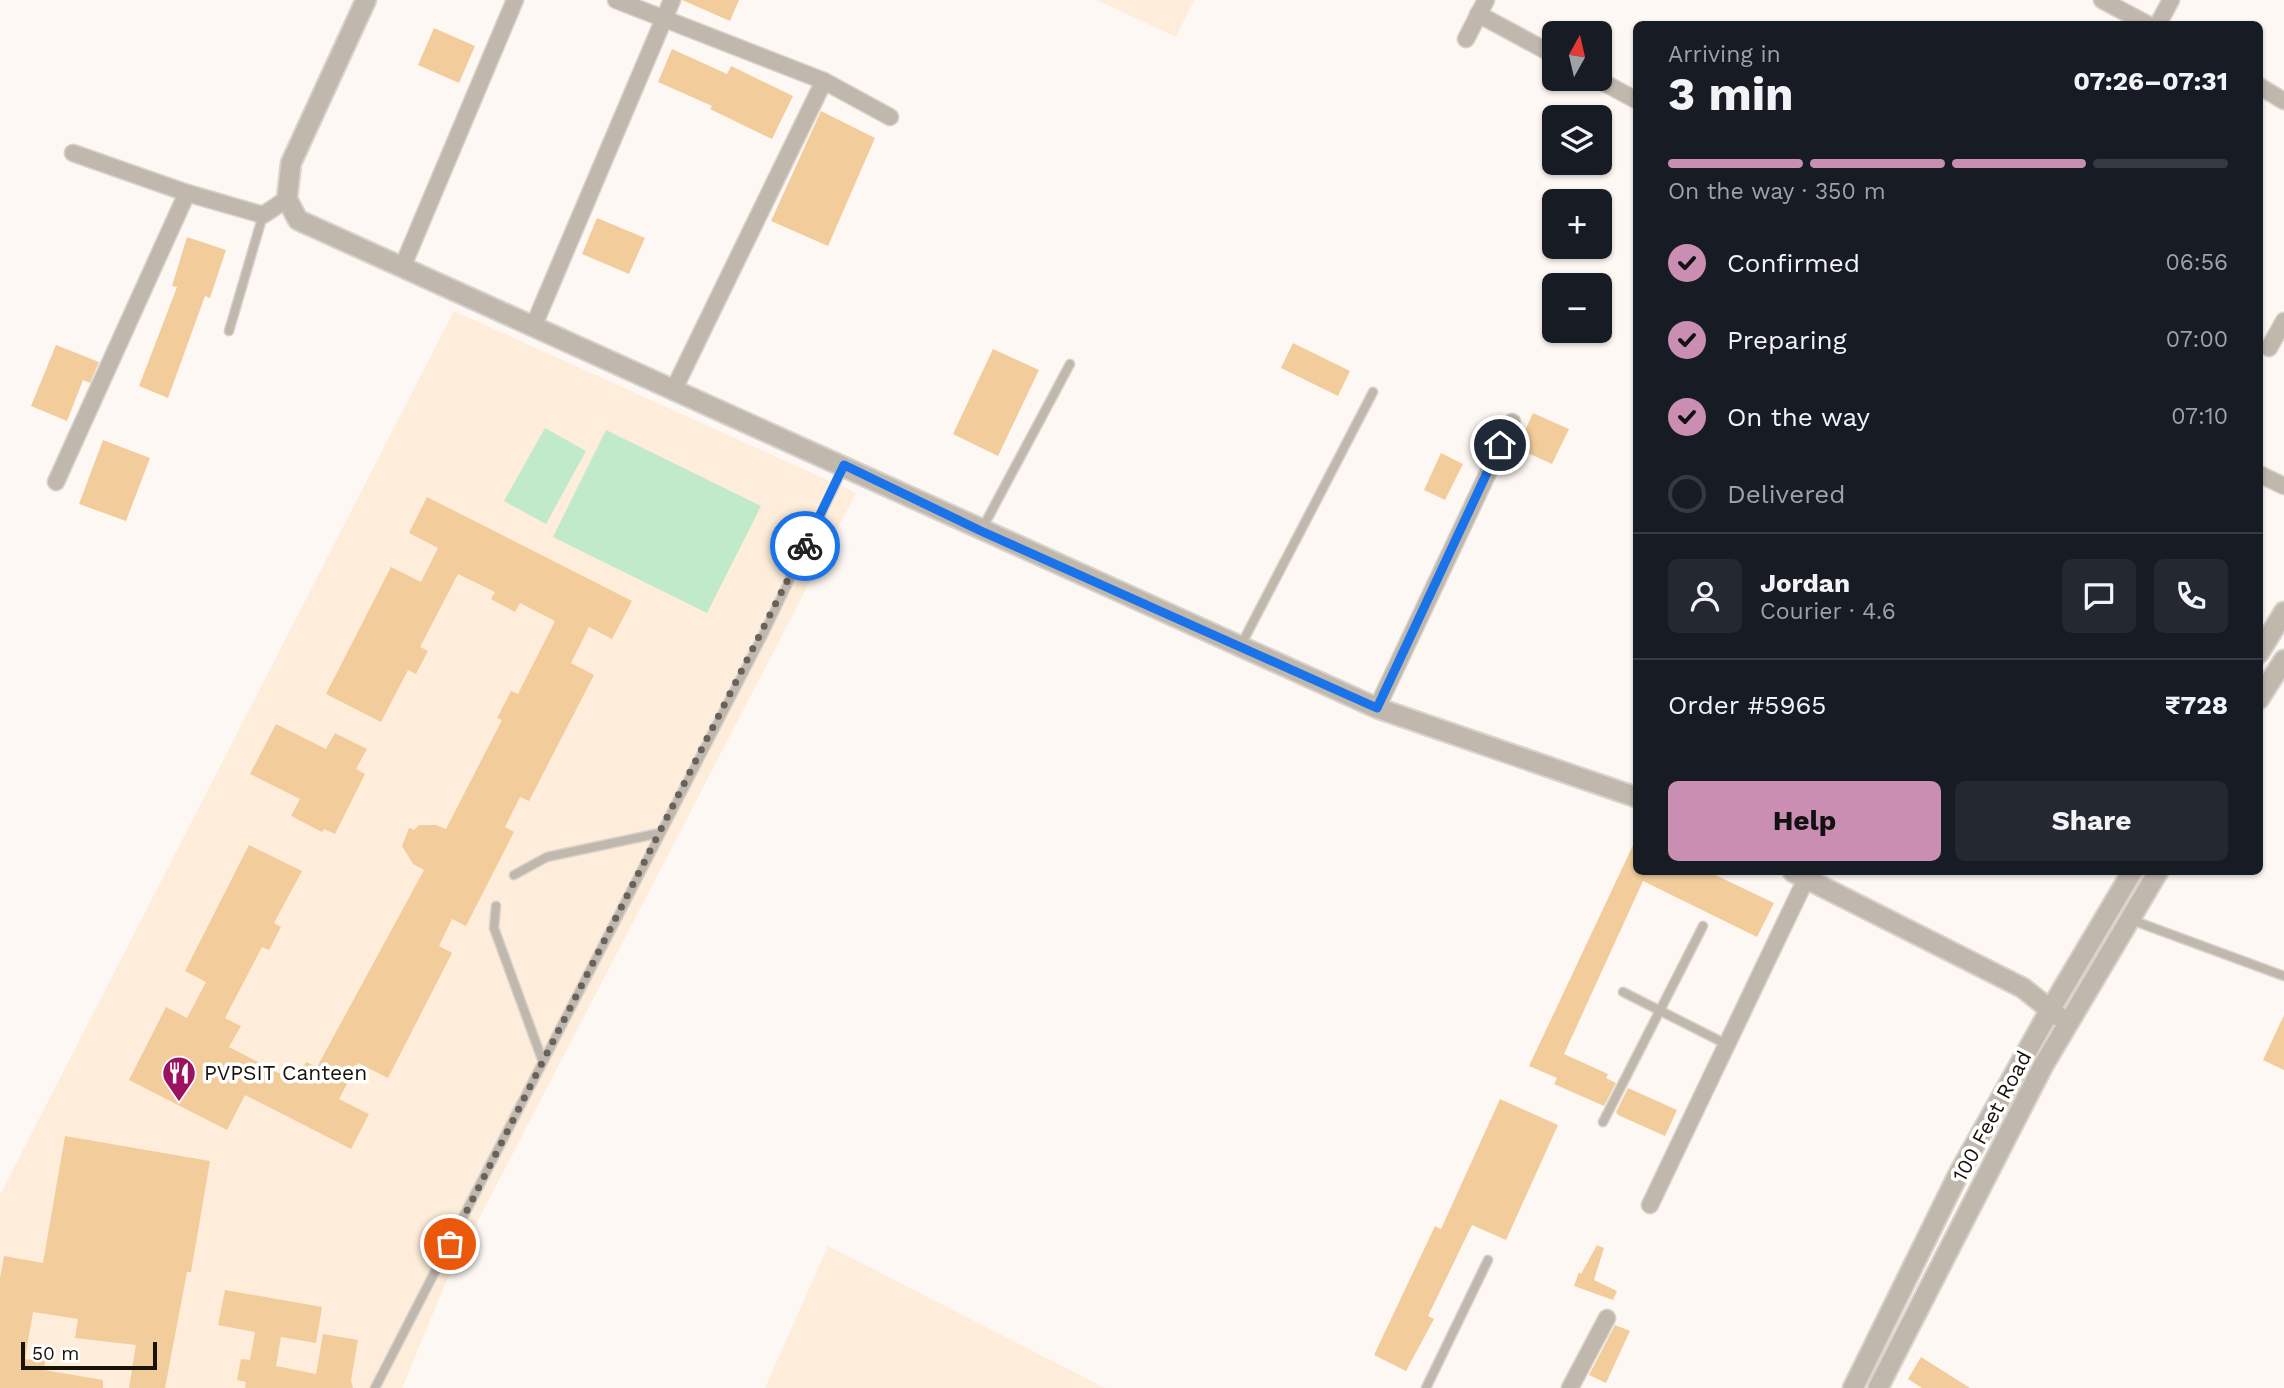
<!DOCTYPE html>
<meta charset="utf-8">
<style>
:root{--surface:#171b24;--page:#242831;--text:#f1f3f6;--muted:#9ea1a6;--line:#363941;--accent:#cb8eb3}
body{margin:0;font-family:"Work Sans",sans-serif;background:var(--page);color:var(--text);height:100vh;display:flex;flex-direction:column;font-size:26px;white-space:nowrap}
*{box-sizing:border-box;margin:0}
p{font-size:23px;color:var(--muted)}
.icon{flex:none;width:38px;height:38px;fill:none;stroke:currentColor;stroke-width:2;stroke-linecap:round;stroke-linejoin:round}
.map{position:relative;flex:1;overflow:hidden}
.drawer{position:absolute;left:1633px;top:21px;width:630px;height:854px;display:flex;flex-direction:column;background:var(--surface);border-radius:10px;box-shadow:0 2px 5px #0004}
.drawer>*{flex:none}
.needle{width:46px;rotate:8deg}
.tools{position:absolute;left:1542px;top:21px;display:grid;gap:14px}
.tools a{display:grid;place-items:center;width:70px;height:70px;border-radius:10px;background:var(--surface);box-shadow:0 2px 5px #0004;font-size:35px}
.scale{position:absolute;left:21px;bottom:18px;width:136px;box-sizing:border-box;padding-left:7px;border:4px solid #191209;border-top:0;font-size:19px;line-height:24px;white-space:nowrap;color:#191209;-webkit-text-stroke:5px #fff;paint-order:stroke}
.pin{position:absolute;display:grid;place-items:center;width:60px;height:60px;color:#fff;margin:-30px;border:4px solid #fff;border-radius:50%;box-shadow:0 2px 7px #0007}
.courier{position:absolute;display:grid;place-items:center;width:70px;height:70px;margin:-35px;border:5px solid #1a73e8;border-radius:50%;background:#fff;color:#222;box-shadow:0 2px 9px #0007}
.overview em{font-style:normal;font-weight:700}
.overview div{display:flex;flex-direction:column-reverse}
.overview{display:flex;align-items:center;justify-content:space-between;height:119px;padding:0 35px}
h1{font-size:46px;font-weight:700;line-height:52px}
.bar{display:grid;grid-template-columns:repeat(4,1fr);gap:10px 7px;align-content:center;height:84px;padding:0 35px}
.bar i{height:9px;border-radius:5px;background:var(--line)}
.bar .selected{background:var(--accent)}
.bar p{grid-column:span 4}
.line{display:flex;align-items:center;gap:18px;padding:0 35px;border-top:2px solid var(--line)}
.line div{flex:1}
.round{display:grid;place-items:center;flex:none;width:74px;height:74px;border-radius:10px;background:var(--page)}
ol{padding:0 35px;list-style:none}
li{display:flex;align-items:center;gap:21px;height:77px}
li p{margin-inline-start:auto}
li .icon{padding:7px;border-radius:50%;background:var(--accent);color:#111;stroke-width:4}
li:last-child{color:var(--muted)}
li i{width:38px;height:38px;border:4px solid var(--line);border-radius:50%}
.cta{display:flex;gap:14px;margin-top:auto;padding:14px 35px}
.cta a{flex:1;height:80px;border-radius:10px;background:var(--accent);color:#111;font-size:28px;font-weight:700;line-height:80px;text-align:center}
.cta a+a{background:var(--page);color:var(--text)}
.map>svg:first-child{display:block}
</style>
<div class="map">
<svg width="2284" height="1388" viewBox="0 0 2284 1388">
<rect width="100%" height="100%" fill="#fdf8f3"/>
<g fill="#fdedda">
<polygon points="1097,0 1194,0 1176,37"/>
<polygon points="454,311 856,493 446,1282 402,1388 0,1388 0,1195"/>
<polygon points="828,1246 1105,1388 765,1388"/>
</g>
<g fill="#c1eacb">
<polygon points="545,428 586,451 546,524 504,501"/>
<polygon points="606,430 761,506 707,613 553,537"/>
</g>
<g fill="#f3cc9b">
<polygon points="682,0 739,0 730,21"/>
<polygon points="434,28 475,46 459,83 418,65"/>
<polygon points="672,49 727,74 731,66 793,96 772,139 710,109 712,106 658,82"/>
<polygon points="821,111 875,138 828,246 771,221"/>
<polygon points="597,218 645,238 629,274 582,254"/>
<polygon points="187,237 226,250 210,298 205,296 168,398 139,386 177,287 172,286"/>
<polygon points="1293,343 1350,371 1338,396 1281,368"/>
<polygon points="56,345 99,362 90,383 83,380 67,421 31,406"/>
<polygon points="993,349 1039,370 998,456 953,434"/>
<polygon points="1533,413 1569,429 1552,464 1517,448"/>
<polygon points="103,440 150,458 126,521 79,504"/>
<polygon points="1441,453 1463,464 1445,500 1424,490"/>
<polygon points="427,497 632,601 612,639 589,627 571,663 594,675 529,801 520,797 505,827 514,832 466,926 452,919 439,946 452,953 388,1078 358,1063 339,1099 369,1114 351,1149 245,1095 227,1130 129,1080 166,1007 187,1018 206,982 185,971 249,845 302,871 274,923 281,927 269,950 262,947 225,1018 241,1026 229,1047 296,1082 306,1062 317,1067 424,870 413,864 402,846 409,828 414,830 419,825 436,825 446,829 502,720 497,718 511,691 518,694 555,621 520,603 515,612 491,599 495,592 458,574 420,647 428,651 416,674 408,670 381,722 326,694 391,567 421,582 438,548 409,533"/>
<polygon points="276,724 326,749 335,733 367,749 356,769 365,774 335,834 324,829 322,832 291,816 300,799 250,774"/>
<polygon points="1636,839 1636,872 1709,872 1774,903 1757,937 1643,881 1564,1054 1608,1074 1606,1078 1616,1083 1604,1106 1554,1084 1557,1078 1529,1066"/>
<polygon points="2284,1015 2284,1070 2263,1060"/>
<polygon points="1628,1088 1677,1110 1665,1136 1618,1115 1616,1112"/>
<polygon points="1500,1099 1558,1125 1506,1240 1472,1225 1428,1316 1434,1319 1406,1371 1374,1355 1435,1226 1441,1229"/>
<polygon points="65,1136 210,1161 191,1272 187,1272 165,1388 129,1388 136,1345 75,1338 78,1319 33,1312 25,1359 45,1361 44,1370 103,1380 103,1388 0,1388 0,1278 4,1256 43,1263"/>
<polygon points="1597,1245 1604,1248 1594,1280 1617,1291 1613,1300 1574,1286 1579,1272 1581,1274"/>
<polygon points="225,1290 322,1307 316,1343 281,1337 276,1366 316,1374 323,1334 358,1340 351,1380 353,1388 245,1388 246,1382 237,1380 241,1359 250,1360 255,1332 218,1325"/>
<polygon points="1615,1325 1630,1331 1606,1383 1589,1375"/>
<polygon points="1921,1357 1970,1388 1922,1388 1908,1379"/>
</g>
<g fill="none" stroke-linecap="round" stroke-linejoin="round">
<g stroke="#d9d3ce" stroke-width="11">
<g id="service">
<polyline points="229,331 263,215"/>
<polyline points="982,529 1070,364"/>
<polyline points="1240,647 1373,392"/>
<polyline points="514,875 547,857 660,833"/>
<polyline points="496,906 494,928 543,1062"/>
<polyline points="2129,919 2284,976"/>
<polyline points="1623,992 1726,1044"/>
<polyline points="1603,1122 1703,926"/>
<polyline points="375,1388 764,633 843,468"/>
<polyline points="1426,1388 1488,1260"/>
</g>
</g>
<g stroke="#d9d3ce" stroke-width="19">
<g id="minor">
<polyline points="616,0 824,81 890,117"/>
<polyline points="2102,0 2147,24"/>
<polyline points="1478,14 1554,55"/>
<polyline points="2158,24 2171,0"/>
<polyline points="1466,39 1486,0"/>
<polyline points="1597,79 1636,100"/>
<polyline points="2259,86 2284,101"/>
<polyline points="73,153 187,193 263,215 287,199"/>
<polyline points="402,268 515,0"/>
<polyline points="534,325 672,0"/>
<polyline points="2269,348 2284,321"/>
<polyline points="674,389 824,81"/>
<polyline points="2259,474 2284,486"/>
<polyline points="56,482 187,193"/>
<polyline points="1377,708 1512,422"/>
<polyline points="1650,1205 1806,879"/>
<polyline points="1570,1388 1607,1318"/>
</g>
</g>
<g stroke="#d9d3ce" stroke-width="23">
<g id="tertiary">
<polyline points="366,0 291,163 287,199 298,220 1377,708 1636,797"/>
<polyline points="2259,653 2284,612"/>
<polyline points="2259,699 2284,660"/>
<polyline points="1793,872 2023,988 2058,1016"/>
<polyline points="1853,1388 1959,1173 2050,1010 2132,872"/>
<polyline points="1878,1388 2043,1066 2158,872"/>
</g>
</g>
<use href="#service" stroke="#c0b7ad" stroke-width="8"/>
<use href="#minor" stroke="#c0b7ad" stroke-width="16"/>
<use href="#tertiary" stroke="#c0b7ad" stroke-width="19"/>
</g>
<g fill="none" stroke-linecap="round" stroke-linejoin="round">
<polyline stroke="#69625b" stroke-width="7" stroke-dasharray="0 12.6" points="450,1244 805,546"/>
<polyline stroke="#1a73e8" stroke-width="9" points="805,546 844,465 981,531 1377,708 1500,445"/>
</g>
<defs>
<g id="restaurant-pin" transform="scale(1.75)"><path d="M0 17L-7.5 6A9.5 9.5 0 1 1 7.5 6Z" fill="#9c1261" stroke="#fff"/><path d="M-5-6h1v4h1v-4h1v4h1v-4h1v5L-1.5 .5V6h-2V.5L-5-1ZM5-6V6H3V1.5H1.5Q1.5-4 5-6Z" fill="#fff"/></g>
</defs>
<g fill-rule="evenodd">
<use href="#restaurant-pin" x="179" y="1073"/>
</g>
<g text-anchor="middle" stroke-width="7" stroke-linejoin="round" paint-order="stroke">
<g font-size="21" fill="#191209" stroke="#fff" text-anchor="start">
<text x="204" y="1080">PVPSIT Canteen</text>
</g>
<g font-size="21" fill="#191209" stroke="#fff">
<text transform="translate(1992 1116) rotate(-62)" y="7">100 Feet Road</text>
</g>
</g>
</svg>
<div class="tools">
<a><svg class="needle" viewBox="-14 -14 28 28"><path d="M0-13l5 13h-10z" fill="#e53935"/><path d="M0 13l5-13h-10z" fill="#9ea1a6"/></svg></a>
<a><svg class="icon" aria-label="layers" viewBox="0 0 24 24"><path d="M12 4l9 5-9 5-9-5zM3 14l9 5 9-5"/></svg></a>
<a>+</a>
<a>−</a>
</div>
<div class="scale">50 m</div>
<div class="pin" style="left:450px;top:1244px;background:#ea580c"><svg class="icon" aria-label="bag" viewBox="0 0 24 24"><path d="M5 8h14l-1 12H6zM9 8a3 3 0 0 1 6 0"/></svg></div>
<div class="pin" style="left:1500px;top:445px;background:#1f2937"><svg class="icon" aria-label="home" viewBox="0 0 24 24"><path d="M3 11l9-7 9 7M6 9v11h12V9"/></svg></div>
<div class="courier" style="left:805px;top:546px"><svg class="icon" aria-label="bike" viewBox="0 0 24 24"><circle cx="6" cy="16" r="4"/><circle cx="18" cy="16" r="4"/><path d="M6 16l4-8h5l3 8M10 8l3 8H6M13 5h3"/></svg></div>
<section class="drawer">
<div class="overview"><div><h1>3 min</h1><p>Arriving in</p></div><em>07:26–07:31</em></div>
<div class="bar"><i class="selected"></i><i class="selected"></i><i class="selected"></i><i></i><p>On the way · 350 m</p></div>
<ol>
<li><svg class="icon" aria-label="check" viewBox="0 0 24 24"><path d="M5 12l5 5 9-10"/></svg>Confirmed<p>06:56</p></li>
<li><svg class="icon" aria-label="check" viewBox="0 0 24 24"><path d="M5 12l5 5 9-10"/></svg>Preparing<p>07:00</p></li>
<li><svg class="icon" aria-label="check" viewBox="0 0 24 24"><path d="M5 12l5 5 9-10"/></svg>On the way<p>07:10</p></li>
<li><i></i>Delivered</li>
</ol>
<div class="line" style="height:126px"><a class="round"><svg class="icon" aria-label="person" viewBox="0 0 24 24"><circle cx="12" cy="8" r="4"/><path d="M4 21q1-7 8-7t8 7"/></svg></a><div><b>Jordan</b><p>Courier · 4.6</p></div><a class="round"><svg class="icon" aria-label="chat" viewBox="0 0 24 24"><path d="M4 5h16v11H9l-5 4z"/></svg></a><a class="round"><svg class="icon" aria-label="phone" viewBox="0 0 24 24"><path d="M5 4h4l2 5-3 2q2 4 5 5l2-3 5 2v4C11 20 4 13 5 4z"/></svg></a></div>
<div class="line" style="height:91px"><div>Order #5965</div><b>₹728</b></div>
<div class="cta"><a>Help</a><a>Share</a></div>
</section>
</div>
